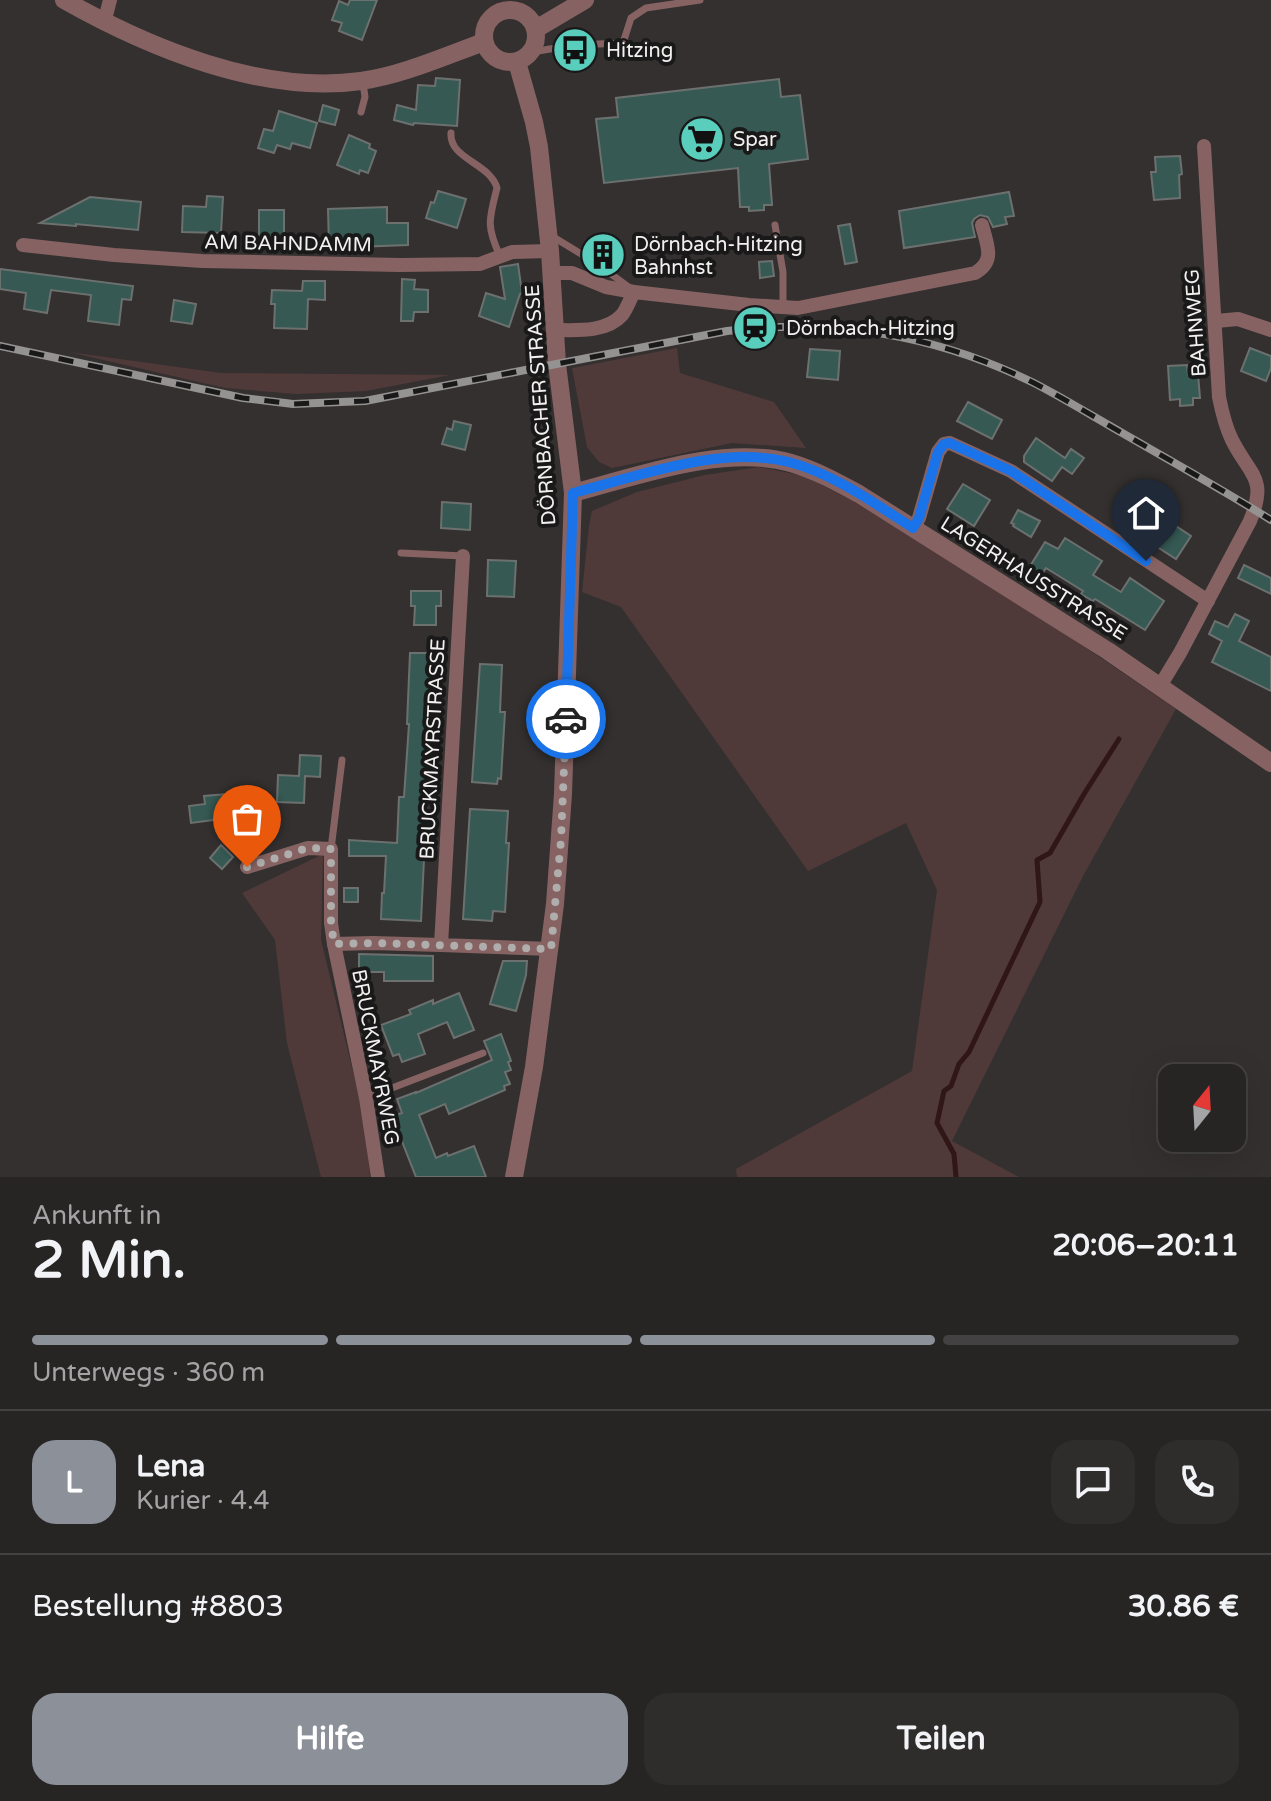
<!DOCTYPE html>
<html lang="de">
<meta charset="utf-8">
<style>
:root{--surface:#272424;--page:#2f2c2c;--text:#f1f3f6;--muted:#a4a4a6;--line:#434141;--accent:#8c9099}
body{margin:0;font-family:"Varela Round",sans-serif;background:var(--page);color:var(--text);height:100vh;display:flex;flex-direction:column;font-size:30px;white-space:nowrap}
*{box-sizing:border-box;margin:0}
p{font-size:26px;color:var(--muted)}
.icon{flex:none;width:44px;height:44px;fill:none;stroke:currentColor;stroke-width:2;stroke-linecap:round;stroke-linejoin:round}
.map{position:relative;height:1177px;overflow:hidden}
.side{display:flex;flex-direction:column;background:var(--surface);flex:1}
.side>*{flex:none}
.needle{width:52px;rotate:18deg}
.controls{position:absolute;left:1158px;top:1064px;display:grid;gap:16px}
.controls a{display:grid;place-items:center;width:88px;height:88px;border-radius:16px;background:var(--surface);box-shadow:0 8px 32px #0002,0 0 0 2px var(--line);font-size:40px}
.pin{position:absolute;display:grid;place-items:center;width:68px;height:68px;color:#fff;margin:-82px -34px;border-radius:50% 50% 50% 0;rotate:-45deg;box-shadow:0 0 8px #0007}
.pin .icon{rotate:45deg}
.courier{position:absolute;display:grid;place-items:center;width:80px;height:80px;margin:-40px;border:6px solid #1a73e8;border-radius:50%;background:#fff;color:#222;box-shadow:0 2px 10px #0007}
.headline em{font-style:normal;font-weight:700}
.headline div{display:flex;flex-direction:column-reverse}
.headline{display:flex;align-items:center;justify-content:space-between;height:136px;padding:0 32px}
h1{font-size:52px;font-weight:700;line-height:60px}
.bar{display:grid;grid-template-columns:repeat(4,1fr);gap:12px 8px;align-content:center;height:96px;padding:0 32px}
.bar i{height:10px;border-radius:6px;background:var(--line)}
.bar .current{background:var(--accent)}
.bar p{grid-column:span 4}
.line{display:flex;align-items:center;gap:20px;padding:0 32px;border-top:2px solid var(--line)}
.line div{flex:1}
.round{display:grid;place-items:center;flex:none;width:84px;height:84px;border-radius:24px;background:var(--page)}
.primary-button{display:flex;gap:16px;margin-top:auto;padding:16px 32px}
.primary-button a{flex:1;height:92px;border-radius:24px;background:var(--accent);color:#fff;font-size:32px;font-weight:700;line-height:92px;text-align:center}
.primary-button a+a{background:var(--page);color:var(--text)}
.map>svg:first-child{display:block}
</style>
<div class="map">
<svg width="1271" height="1177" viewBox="0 0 1271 1177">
<rect width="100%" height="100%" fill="#343030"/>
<g fill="#503a39">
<polygon points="677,348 680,373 774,402 806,448 732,443 612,468 599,462 587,447 572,368"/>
<polygon points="69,352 221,373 450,375 366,391 296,394 225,388"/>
<polygon points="759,467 804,476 851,500 1058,629 1176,709 1083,876 952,1141 1019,1177 737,1177 736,1169 912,1071 937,890 906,823 808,871 621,607 582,592 589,526 592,511 637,492 705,475"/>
<polygon points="323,854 321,940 365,1121 370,1177 321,1177 287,1043 275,940 242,893"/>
</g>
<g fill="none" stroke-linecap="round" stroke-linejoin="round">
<polyline stroke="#301617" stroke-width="5" points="956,1177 954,1154 937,1123 944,1091 951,1086 959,1064 969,1052 1040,902 1037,860 1050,853 1084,794 1119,739"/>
</g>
<g fill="#365953" stroke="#6c706f" stroke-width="2">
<polygon points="350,0 377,0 362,40 339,31 342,23 332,20 339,1 348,5"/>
<polygon points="436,78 460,80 457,126 414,123 413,125 394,120 397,105 416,110 418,85 435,86"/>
<polygon points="779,79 781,97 800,95 808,159 769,164 772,205 764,205 764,210 749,211 749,207 740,207 738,168 604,183 596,119 618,117 616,98"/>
<polygon points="323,105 339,110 335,125 319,121"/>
<polygon points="279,111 317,123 310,148 292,143 290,149 277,145 274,153 258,148 264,129 273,131"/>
<polygon points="349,135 370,144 369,148 376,151 368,173 360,170 359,174 337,165"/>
<polygon points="1180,156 1182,174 1179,175 1180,198 1154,200 1151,172 1156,172 1155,157"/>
<polygon points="438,191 466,199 457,228 426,218 431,202 434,203"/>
<polygon points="1009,192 1014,216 1005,217 1007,224 993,227 988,217 980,215 974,219 972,223 975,237 904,248 899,211"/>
<polygon points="207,196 223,197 221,233 182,232 183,206 206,207"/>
<polygon points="90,197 141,202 138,230 76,224 76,226 40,223"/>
<polygon points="387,207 387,223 408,223 408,245 329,248 328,209"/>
<rect x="259" y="210" width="25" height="26"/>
<polygon points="850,224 857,262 845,264 838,226"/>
<polygon points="772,261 774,276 760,278 759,262"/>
<polygon points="518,264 522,293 520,294 509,327 479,316 486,293 505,299 500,267"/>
<polygon points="0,269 133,286 131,300 122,299 119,325 88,321 91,295 51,290 47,313 24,309 26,293 0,289"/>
<polygon points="402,279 415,280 414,289 428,290 428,312 414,312 413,321 401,321"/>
<polygon points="303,281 325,281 325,300 308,299 307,329 274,328 275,304 271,304 272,290 302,291"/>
<polygon points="174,300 196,304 192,324 171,321"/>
<polygon points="1250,348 1271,356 1271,368 1266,381 1241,371"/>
<polygon points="810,349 840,351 838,380 807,377"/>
<polygon points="1187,365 1188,375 1198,374 1200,398 1193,398 1193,405 1180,406 1180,399 1170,400 1168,366"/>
<polygon points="968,402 1002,420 992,439 957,421"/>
<polygon points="454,421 471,425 465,450 442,444 447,428 452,430"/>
<polygon points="1036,438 1065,458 1071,449 1084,458 1072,474 1062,467 1052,481 1024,462 1024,456"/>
<polygon points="963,484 990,500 974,526 947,509"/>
<polygon points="442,502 471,504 470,530 441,528"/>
<polygon points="1018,510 1040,521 1031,537 1013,526 1014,524 1011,523"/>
<polygon points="1161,516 1191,536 1176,559 1145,539"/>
<polygon points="1065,538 1102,561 1093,575 1121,592 1130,578 1164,601 1145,630 1095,599 1093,601 1081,594 1083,591 1046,568 1036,583 1024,576 1045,542 1058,549"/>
<polygon points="488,560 516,561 514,597 487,596"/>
<polygon points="1244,565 1271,578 1271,594 1238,578"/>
<polygon points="411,591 441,591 441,606 436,606 436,625 414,625 415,606 411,606"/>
<polygon points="1235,614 1249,621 1239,641 1271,657 1271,691 1212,662 1222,641 1209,634 1215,621 1228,627"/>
<polygon points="410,653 434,653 433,725 431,725 427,798 421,921 381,919 382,893 384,893 386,856 349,856 349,840 397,843 399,797 404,797 409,724 407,724"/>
<polygon points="480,664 502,665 500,712 505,712 501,779 498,778 497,784 472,782"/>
<polygon points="300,755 321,756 320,777 305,776 304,803 277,802 278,775 299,776"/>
<polygon points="227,794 230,818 191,823 189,806 205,804 204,796"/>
<polygon points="470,809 508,811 506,843 509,843 505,912 493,911 492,921 463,919"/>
<polygon points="221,845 233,857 222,869 210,858"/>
<rect x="344" y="888" width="14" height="14"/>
<polygon points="359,954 433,956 433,981 384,981 384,972 359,972"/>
<polygon points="503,961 527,961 526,975 516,1011 490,1004"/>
<polygon points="459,993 474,1030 454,1038 447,1022 418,1034 425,1054 402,1062 399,1054 393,1056 381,1025 411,1014 409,1010 433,1000 433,1004"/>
<polygon points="501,1034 511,1061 508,1062 511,1070 505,1072 510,1084 504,1086 505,1090 449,1114 445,1104 419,1115 436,1158 447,1153 448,1156 474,1146 486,1177 416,1177 392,1116 402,1113 397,1099 416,1092 416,1093 492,1060 484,1041"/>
</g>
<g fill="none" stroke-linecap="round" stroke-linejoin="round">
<g stroke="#866362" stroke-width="7">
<polyline points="532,52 574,45 623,43 631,18 646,8 700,0"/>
<polyline points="361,112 365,97 363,83"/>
<path d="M451 133C449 159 490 163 497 188 489 219 486 226 500 256"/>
<polyline points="775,225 783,272 783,308"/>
<polyline points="550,235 596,263 630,288"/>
<polyline points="401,553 463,556"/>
<polyline points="331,849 342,760"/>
<polyline points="366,1098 483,1053"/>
</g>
<g stroke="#866362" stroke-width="14">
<polyline points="104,23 110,0"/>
<polyline points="23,245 114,255 202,261 400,265 480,264 512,252 550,251"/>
<path d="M552 273H572L606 287 634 292 749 305 798 308 975 273C996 261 987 245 982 225"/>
<polyline points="1216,321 1238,319 1271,330"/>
<path d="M554 330C575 330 606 333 622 315 627 309 630 299 634 292"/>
<polyline points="913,528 919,518 938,452 944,444 950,443 1011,471 1208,601"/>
<polyline points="463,556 441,945 551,949"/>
<path d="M1160 686 1180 653 1250 521C1268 477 1250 476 1232 440 1225 426 1222 412 1219 397L1204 146"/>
<polyline points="247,867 308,848 331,849 331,923 334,944 373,943 441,945"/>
<polyline points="334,944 366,1098 378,1177"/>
</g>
<g stroke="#866362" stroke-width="18">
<path d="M64 0C149 48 262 95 361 81 403 75 445 56 484 42"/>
<circle cx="510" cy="36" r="26"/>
<polyline points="536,29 585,0"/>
<path d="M573 493C638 476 724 444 791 463 815 470 837 482 859 494L1108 651 1271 763"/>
<polyline points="514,1177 534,1067 555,904 563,794 573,493 557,364 550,251 539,147 534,122 517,62"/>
</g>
<g stroke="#959292" stroke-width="8">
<path id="rail" d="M0 346 243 398 293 404 365 401 727 331C836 318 936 335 1034 383 1065 399 1094 417 1124 434 1173 462 1223 490 1271 520"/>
</g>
<use href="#rail" stroke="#1a1919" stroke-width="5" stroke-dasharray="15" stroke-linecap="butt"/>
</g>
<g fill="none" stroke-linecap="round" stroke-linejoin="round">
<polyline stroke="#b0adad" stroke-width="8" stroke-dasharray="0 14.4" points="247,867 308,848 331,849 331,923 334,944 373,943 551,949 561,840 566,719"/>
<path stroke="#1a73e8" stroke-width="10" d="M566 719 573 493C639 476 720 445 789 462 834 474 874 503 913 528L919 518 938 452 944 444 950 443 1011 471 1146 561"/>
</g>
<defs>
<g id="bus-disc" transform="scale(2.3)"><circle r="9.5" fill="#5acebd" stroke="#1a1919"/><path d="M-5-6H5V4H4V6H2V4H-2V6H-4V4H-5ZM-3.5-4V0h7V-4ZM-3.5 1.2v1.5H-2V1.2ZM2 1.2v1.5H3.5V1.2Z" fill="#111"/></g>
<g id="supermarket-disc" transform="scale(2.3)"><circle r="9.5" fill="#5acebd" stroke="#1a1919"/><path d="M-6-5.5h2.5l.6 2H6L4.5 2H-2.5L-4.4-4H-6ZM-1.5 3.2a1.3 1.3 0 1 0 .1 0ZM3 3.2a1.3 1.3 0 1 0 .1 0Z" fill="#111"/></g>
<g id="building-disc" transform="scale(2.3)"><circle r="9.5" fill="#5acebd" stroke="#1a1919"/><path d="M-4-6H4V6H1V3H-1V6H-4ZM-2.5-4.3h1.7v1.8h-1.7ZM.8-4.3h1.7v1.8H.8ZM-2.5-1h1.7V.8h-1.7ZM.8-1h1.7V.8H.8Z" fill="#111"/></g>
<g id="station-disc" transform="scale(2.3)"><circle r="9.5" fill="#5acebd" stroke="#1a1919"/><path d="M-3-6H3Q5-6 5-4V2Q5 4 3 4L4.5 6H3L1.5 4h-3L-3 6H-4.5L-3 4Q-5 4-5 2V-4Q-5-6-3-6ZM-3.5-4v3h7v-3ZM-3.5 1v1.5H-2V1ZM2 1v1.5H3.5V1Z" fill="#111"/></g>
</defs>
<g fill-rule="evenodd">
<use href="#bus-disc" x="575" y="50"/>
<use href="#supermarket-disc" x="702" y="139"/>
<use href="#building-disc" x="603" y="255"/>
<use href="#station-disc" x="755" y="328"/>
</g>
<g text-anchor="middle" stroke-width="8" stroke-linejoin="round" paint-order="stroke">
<g font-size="20" fill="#f3f0f0" stroke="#1a1919" text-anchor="start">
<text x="606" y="57">Hitzing</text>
<text x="733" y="146">Spar</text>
<text x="634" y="251">Dörnbach-Hitzing<tspan x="634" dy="23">Bahnhst</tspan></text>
<text x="786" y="335">Dörnbach-Hitzing</text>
</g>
<g font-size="20" fill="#f3f0f0" stroke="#1a1919">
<text transform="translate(288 243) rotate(1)" y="7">AM BAHNDAMM</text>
<text transform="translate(1195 323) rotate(-94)" y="7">BAHNWEG</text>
<text transform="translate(540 405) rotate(-94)" y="7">DÖRNBACHER STRASSE</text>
<text transform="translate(1034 578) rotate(32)" y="7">LAGERHAUSSTRASSE</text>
<text transform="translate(432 749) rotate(-87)" y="7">BRUCKMAYRSTRASSE</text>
<text transform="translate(376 1057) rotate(79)" y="7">BRUCKMAYRWEG</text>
</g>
</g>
</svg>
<div class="controls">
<a><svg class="needle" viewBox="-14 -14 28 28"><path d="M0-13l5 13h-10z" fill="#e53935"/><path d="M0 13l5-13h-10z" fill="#a4a4a6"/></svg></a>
</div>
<div class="pin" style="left:247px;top:867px;background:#ea580c"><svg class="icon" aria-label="bag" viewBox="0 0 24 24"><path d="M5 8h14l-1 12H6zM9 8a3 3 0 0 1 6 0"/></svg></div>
<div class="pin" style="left:1146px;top:561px;background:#1f2937"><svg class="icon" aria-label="home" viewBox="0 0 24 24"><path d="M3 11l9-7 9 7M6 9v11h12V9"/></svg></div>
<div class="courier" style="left:566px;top:719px"><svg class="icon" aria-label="car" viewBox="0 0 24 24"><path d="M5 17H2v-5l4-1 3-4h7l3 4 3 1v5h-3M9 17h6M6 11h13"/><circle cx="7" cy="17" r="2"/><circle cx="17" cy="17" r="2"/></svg></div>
</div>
<section class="side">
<div class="headline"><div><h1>2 Min.</h1><p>Ankunft in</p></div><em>20:06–20:11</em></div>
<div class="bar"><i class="current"></i><i class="current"></i><i class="current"></i><i></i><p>Unterwegs · 360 m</p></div>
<div class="line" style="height:144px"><b class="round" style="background:var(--accent);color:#fff">L</b><div><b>Lena</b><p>Kurier · 4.4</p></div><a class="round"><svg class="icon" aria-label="chat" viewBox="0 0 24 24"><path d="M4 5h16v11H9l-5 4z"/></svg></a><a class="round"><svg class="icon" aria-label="phone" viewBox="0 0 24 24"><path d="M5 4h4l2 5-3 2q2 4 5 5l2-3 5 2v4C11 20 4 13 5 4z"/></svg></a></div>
<div class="line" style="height:104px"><div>Bestellung #8803</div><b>30.86 €</b></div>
<div class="primary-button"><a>Hilfe</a><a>Teilen</a></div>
</section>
